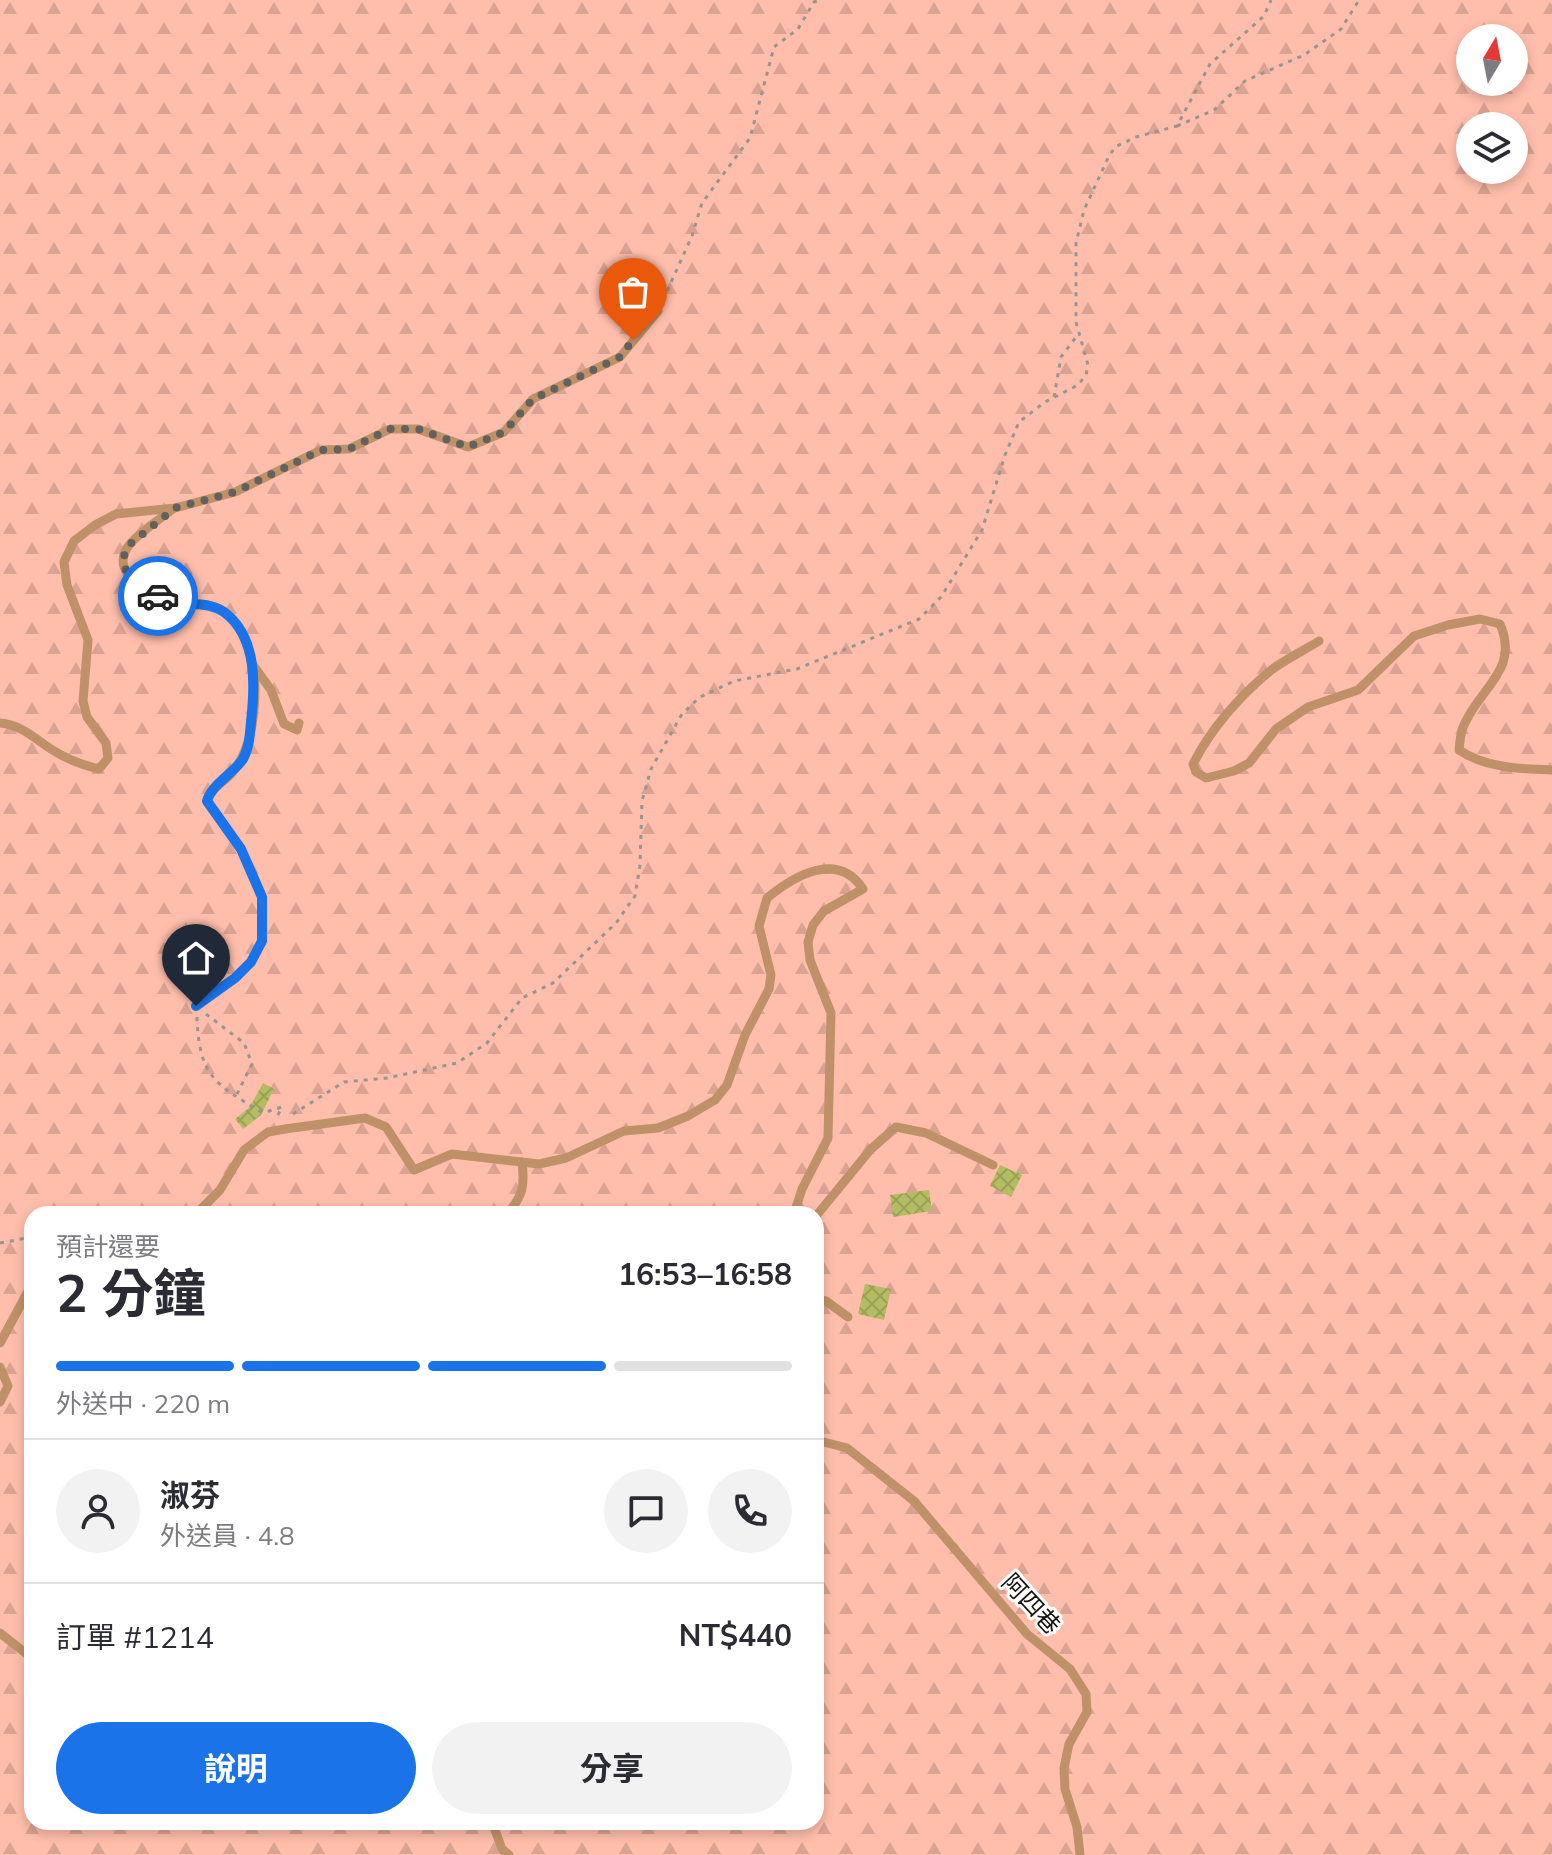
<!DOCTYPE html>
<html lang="zh-TW">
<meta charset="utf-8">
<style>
:root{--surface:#fff;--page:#f2f2f3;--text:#2b2b33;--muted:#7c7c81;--line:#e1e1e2;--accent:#1a73e8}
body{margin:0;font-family:Mulish,"Noto Sans TC",sans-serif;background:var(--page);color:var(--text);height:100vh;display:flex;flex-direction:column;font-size:30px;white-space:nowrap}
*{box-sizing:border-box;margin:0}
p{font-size:26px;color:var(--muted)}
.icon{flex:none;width:44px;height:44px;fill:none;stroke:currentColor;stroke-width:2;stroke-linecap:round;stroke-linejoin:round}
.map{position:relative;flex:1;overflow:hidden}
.drawer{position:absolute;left:24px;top:1206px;width:800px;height:624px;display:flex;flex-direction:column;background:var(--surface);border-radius:24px;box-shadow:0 4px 12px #0003}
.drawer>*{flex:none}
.needle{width:52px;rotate:10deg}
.tools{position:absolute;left:1456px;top:24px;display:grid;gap:16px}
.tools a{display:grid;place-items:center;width:72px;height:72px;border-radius:50%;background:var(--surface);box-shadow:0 4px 12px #0003;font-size:40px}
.pin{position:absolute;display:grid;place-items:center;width:68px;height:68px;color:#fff;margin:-82px -34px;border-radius:50% 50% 50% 0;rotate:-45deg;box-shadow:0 0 8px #0007}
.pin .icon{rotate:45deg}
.courier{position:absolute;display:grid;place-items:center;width:80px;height:80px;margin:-40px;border:6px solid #1a73e8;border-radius:50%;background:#fff;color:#222;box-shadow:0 2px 10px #0007}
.headline em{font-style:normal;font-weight:700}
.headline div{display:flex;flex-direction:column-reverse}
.headline{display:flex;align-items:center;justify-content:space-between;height:136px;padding:0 32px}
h1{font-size:52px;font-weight:700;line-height:60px}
.bar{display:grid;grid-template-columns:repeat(4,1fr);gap:12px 8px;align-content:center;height:96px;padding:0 32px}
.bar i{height:10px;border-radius:6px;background:var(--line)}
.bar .on{background:var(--accent)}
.bar p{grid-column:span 4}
.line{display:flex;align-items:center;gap:20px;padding:0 32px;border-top:2px solid var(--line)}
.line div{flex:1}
.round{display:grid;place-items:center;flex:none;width:84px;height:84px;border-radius:42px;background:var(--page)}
.button{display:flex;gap:16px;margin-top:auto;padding:16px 32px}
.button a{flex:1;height:92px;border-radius:48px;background:var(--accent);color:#fff;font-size:32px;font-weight:700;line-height:92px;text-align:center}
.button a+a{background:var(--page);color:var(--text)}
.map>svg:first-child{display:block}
</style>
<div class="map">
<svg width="1552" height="1855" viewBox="0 0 1552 1855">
<defs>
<pattern id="forest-firs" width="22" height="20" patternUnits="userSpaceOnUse" patternTransform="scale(2)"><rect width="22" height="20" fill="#ffbeab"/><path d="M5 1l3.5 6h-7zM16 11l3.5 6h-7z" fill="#daa292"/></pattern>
<pattern id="building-cross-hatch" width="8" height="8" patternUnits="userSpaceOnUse" patternTransform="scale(2)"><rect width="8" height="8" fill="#b4bd63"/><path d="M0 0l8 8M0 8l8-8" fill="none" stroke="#9aa255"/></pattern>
</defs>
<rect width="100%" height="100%" fill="#f4f1e8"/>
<path fill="url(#forest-firs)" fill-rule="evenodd" d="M0 0H1552V1855H0ZM1470 38H1514V82H1470ZM1470 126H1514V170H1470ZM32 1214H816V1822H32Z"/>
<g fill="url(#building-cross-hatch)">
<polygon points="263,1083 274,1089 261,1115 243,1129 235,1119 250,1107"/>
<polygon points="1000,1165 1022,1175 1011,1197 990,1186"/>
<polygon points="929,1190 932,1211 893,1217 890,1195"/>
<polygon points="865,1284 891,1289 884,1320 858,1314"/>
</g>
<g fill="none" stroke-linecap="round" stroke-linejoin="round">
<g stroke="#97958f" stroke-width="3" stroke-dasharray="4 6" stroke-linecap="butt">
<polyline points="1177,126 1214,110 1245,81 1304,55 1341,29 1359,0"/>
<polyline points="663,300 692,236 702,203 750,138 774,47 798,29 814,2 820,0"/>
<polyline points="1054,397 1061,357 1079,333"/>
<polyline points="206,1014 244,1043 252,1064 235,1098"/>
<path d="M197 1017C199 1077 215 1084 263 1113L282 1107 277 1117"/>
<polyline points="293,1114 344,1082 387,1078 457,1063 487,1043 522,998 553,983 616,923 635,896 640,865 642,801 651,769 682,714 700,697 734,681 797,669 919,619 941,597 982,530 1005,455 1019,422 1045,402 1078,385 1086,375 1088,365 1076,322 1076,243 1084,210 1108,158 1115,147 1136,137 1177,126 1210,64 1264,16 1271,0"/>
<polyline points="0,1243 32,1237"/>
</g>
<g stroke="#bf9168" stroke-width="9">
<path d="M173 509C159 520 141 531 130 544 104 576 158 597 180 602 194 605 208 602 222 610 245 624 254 662 255 687 255 717 251 751 231 774 223 783 210 789 207 801L241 849 262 897V941L251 962 235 978 196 1006"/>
<path d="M1319 641C1303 651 1284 660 1270 671 1240 696 1211 729 1193 764L1196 772 1206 778 1234 771 1249 763 1276 729 1308 707 1358 690 1414 636 1448 625 1480 619 1500 624C1520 670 1480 687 1464 725 1460 733 1460 742 1459 750 1485 768 1521 769 1552 770"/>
<polyline points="253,665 271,690 284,724 297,730 299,723"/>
<path d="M0 723C22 725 34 738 51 749 66 759 82 765 99 769L108 758 106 743 87 717 83 701 88 640 67 585 64 562 74 541 95 525 116 514 175 508 235 492 321 450 349 449 390 429H418L468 447 504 432 533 399 620 357 658 311"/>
<path d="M196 1214 220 1190 244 1150 268 1132 285 1129 365 1118 386 1127 414 1170 452 1154 539 1164 566 1158 624 1131 658 1128 688 1116 715 1100 727 1085 745 1035 769 989 771 975 759 926 767 898C794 876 837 850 863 889L824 911 813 925 808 942 810 960 831 1013 828 1138 802 1189 794 1214"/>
<path d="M507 1214C523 1196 525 1186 522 1162"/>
<polyline points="816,1216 871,1149 896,1127 926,1133 993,1165"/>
<polyline points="816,1299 826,1301 848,1317"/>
<polyline points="0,1343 32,1284"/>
<polyline points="0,1367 8,1386 0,1402"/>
<polyline points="816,1440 847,1448 914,1501 1027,1634 1070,1669 1086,1694 1087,1712 1069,1744 1064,1768 1065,1789 1077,1827 1080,1855"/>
<polyline points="0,1633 32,1658"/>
<polyline points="492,1822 502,1849 509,1855"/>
</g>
</g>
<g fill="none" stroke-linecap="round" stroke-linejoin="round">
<polyline stroke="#63615c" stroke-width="8" stroke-dasharray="0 14.4" points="158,596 136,584 126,572 124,556 129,545 175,508 235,492 321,450 349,449 390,429 418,429 468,447 504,432 533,399 620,357 633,340"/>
<path stroke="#1a73e8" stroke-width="10" d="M158 596C166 598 174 602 182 603 197 605 211 603 224 612 258 637 255 687 251 722 250 735 249 748 243 759 234 773 211 785 207 801L241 849 262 897V941L251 962 235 978 196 1006"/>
</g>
<g text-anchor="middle" stroke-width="6" stroke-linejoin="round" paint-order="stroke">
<g font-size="24" fill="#151411" stroke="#fffefc">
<text transform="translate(1031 1604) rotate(47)" y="8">阿四巷</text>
</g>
</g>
</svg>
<div class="tools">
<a><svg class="needle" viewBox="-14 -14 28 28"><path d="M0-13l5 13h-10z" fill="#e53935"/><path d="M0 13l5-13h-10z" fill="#7c7c81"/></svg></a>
<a><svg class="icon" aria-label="layers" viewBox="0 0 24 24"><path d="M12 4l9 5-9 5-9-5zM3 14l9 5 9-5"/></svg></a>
</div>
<div class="pin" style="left:633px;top:340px;background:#ea580c"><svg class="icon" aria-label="bag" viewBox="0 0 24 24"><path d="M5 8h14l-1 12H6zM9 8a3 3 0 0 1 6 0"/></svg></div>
<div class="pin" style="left:196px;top:1006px;background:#1f2937"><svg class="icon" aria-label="home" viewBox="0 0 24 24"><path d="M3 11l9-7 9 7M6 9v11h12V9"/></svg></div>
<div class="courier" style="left:158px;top:596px"><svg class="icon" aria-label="car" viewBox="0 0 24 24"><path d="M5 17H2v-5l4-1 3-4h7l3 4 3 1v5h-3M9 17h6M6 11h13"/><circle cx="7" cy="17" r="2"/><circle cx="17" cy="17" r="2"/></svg></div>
<section class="drawer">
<div class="headline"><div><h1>2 分鐘</h1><p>預計還要</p></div><em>16:53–16:58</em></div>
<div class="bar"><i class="on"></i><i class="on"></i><i class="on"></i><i></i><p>外送中 · 220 m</p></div>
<div class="line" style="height:144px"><a class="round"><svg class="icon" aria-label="person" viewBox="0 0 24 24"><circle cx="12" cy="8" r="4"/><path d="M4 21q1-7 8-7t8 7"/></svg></a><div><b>淑芬</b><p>外送員 · 4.8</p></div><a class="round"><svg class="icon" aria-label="chat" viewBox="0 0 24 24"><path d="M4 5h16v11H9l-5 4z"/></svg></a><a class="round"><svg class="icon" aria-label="phone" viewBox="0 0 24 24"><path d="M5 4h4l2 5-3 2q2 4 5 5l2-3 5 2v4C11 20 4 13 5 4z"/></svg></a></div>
<div class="line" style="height:104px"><div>訂單 #1214</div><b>NT$440</b></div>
<div class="button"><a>說明</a><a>分享</a></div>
</section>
</div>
